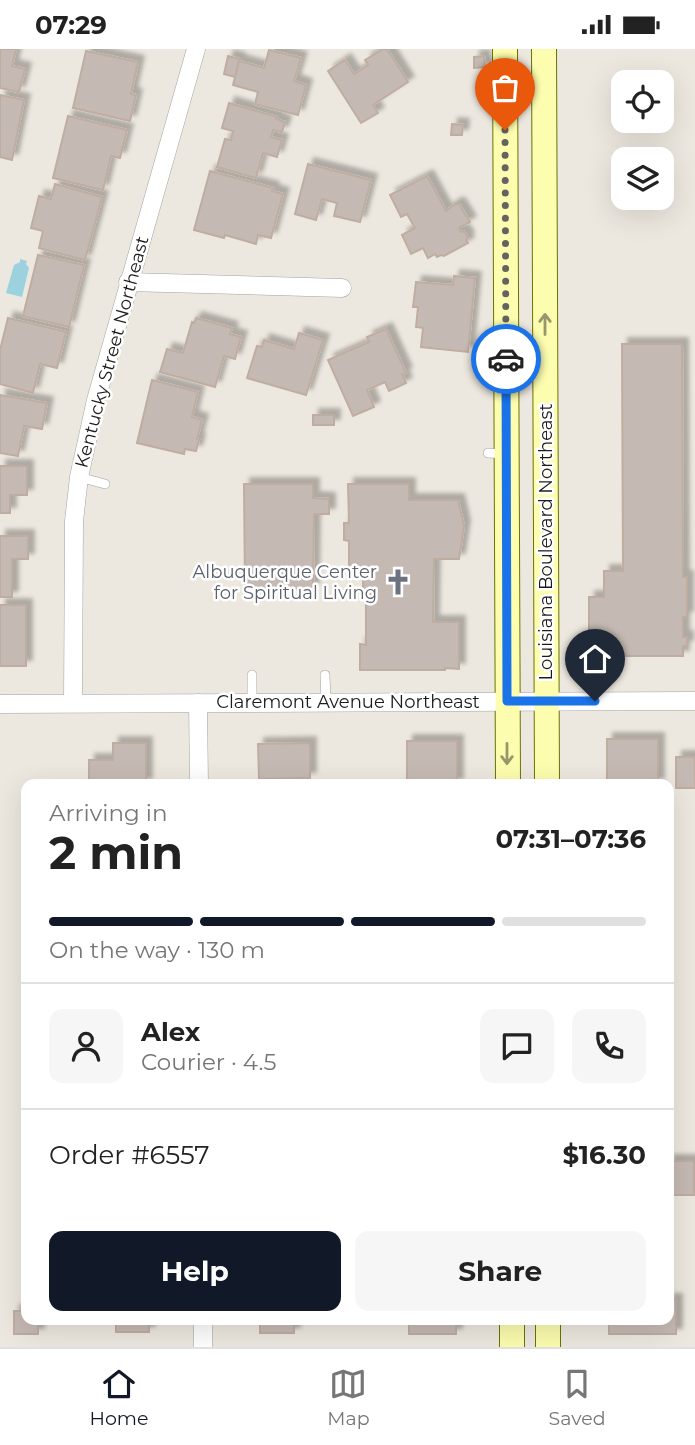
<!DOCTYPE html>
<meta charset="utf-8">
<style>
:root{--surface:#fff;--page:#f6f6f6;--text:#222;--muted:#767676;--line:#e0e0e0;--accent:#111827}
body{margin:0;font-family:Montserrat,sans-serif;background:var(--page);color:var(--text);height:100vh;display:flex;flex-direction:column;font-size:26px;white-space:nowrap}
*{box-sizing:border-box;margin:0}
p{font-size:23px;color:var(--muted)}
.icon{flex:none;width:38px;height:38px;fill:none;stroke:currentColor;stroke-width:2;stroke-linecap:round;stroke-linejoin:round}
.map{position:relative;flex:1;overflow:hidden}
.side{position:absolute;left:21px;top:730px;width:653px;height:546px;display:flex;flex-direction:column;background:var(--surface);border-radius:14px;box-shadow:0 7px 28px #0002}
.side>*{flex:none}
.tools{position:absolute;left:611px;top:21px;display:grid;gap:14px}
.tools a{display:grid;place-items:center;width:63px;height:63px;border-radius:14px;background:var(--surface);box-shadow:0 7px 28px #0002;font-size:35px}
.pin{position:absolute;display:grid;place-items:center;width:60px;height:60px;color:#fff;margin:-72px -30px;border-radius:50% 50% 50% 0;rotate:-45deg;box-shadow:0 0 7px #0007}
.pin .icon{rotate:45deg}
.courier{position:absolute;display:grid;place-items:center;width:70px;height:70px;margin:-35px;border:5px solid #1a73e8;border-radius:50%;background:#fff;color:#222;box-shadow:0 2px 9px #0007}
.head em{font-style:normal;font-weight:700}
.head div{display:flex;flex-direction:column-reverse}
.head{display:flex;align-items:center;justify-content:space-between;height:119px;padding:0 28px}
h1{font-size:46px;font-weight:700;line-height:52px}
.bar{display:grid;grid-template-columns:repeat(4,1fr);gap:10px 7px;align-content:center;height:84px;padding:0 28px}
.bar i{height:9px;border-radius:5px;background:var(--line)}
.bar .current{background:var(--accent)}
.bar p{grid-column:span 4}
.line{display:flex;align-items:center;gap:18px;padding:0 28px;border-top:2px solid var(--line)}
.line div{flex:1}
.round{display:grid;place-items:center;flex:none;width:74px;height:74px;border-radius:14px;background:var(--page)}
.primary-button{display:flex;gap:14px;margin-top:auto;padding:14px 28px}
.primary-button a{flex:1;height:80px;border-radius:14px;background:var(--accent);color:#fff;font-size:28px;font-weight:700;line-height:80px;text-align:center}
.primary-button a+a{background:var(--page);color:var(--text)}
.status{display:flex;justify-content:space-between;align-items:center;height:49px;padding:0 35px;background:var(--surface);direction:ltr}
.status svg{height:19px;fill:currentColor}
.tab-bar{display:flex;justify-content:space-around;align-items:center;height:98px;border-top:2px solid var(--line);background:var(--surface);font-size:19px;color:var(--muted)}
.tab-bar a{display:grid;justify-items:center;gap:4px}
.tab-bar .current{color:var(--accent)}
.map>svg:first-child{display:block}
</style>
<div class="status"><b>07:29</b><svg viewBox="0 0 49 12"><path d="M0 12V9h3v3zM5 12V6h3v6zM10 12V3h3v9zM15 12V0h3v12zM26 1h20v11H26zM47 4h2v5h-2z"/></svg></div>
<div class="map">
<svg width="695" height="1298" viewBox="0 0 695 1298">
<defs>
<filter id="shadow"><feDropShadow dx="6" dy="-6" stdDeviation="2" flood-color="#0004"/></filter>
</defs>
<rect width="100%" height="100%" fill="#ede8df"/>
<polygon fill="#9cd2de" points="20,210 27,212 26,215 29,219 22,248 6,244 14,216 20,213"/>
<g fill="#c5bab3" stroke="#c0ada1" stroke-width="2" filter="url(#shadow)">
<polygon points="0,0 16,0 12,17 25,20 19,43 0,39"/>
<polygon points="383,0 387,0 408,33 373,56 378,64 361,74 328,22 345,11 354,25 368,16 365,11"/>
<polygon points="269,1 301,9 294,32 306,36 298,66 255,55 258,43 233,36 239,12 264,19"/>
<polygon points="86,2 138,13 131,45 136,46 130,72 73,59"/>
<polygon points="228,7 239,10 235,28 224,25"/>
<polygon points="484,7 485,18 474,19 474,8"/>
<polygon points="0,46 24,51 12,111 0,108"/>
<polygon points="229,54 277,68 276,70 285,73 282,83 273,81 271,88 282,91 277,108 263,104 256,129 217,118 225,90 231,91 233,82 222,79"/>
<polygon points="68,67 127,81 120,109 111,107 103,141 53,129"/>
<polygon points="452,75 463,76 462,86 451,86"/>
<polygon points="308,115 371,131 360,173 334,167 337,154 322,150 316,171 295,165"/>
<polygon points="210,122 273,139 272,142 283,145 271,189 258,186 256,195 225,186 224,189 194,181"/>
<polygon points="427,127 446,162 455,155 459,155 470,173 459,179 461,183 464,182 468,189 466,191 468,194 444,207 441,206 437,208 435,205 428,209 423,199 411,205 402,186 415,179 407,165 401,168 390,146"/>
<polygon points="55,135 102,148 85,211 39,199 43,182 31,179 39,147 51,150"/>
<polygon points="38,206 84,216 69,278 23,267"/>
<polygon points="454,227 475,229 468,303 421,298 423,279 416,278 418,258 413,258 416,233 453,236"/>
<polygon points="8,269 66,283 57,319 40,315 33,344 0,335 0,301"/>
<polygon points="196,269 232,279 230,285 241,288 235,310 224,307 215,338 160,323 167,300 183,304 192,273 194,274"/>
<polygon points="386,280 406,324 402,325 406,334 389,342 385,333 367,341 374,358 353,367 328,311 369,293 367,288"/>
<polygon points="299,284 323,291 306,346 247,329 257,297 262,298 264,291 294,300"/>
<polygon points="622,295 682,295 683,528 687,528 687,568 683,568 683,588 687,588 687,597 683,597 683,607 589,607 589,548 604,548 604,522 623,522"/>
<polygon points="152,331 198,343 192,368 202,371 197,390 199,391 196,402 185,400 184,405 137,394"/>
<polygon points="0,346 47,354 42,380 24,377 18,407 0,404"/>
<rect x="313" y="366" width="21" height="10"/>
<polygon points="0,417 27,417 27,446 10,446 10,464 0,464"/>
<polygon points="244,435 313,435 313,449 329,450 329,465 314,465 313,540 245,539"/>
<polygon points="348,435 409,435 409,451 458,451 464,477 459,510 434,510 433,573 459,573 459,620 445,619 445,621 360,621 360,595 366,596 366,542 363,542 363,524 349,524 349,492 344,491 344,474 349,474"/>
<polygon points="0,487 28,487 28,510 12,510 12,548 0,548"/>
<rect x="0" y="556" width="26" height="61"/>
<rect x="607" y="690" width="51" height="45"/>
<rect x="407" y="692" width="50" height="43"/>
<polygon points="113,694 146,694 146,735 89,735 89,711 113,711"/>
<polygon points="310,694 310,729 259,730 258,695"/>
<rect x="676" y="708" width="19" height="31"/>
<rect x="668" y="1112" width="26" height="34"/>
<polygon points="668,1251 676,1251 676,1285 609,1285 609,1270 668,1270"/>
<polygon points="14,1262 26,1262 26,1270 38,1270 38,1285 14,1285"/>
<rect x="116" y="1270" width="33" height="13"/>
<rect x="260" y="1270" width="34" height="14"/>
<rect x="409" y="1270" width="47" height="15"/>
</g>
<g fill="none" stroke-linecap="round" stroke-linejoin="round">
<g stroke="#a2a2a2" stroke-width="10">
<g id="service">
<polyline points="488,404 505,405"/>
<polyline points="79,428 105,435"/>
<polyline points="252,626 252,654"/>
<polyline points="325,626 326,653"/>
</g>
</g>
<g stroke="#a2a2a2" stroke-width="19">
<g id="minor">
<polyline points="128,233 342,239"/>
<polyline points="73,654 74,472 79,428 96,351 196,0"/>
<polyline points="198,654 199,735"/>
<polyline points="0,655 695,652"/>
<polyline points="203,1270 203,1298"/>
</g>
</g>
<g stroke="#6c7400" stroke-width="26">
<g id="secondary">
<polyline points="505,0 508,735"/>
<polyline points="544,0 547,735"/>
<polyline points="512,1270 512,1298"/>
<polyline points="548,1270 548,1298"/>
</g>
</g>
<use href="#service" stroke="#fff" stroke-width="9"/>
<use href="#minor" stroke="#fff" stroke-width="18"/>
<use href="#secondary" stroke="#fcfdae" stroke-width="24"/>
</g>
<defs><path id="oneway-shaft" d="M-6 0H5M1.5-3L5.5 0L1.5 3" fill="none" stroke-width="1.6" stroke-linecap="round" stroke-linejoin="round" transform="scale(1.75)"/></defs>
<g stroke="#97976c">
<use href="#oneway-shaft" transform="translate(545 275) rotate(-90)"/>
<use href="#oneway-shaft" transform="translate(507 705) rotate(90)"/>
</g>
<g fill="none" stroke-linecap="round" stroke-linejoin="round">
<polyline stroke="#646360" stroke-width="7" stroke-dasharray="0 12.6" points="505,81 506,310"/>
<polyline stroke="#1a73e8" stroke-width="9" points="506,310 507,652 595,652"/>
</g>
<defs>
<g id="church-bare" transform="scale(2.1)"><path d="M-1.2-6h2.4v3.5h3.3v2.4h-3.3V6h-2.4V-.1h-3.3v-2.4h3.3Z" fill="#6b7280" stroke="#fff" stroke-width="2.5" paint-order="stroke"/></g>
</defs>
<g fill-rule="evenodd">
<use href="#church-bare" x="398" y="533"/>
</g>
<g text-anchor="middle" stroke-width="5" stroke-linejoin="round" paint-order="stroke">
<g font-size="18" fill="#1b1b1b" stroke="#fff">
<text transform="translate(112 303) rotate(-75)" y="6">Kentucky Street Northeast</text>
<text transform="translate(546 493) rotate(-90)" y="6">Louisiana Boulevard Northeast</text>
<text x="348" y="659">Claremont Avenue Northeast</text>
</g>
<g font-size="18" fill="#5b616d" stroke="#fff" text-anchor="end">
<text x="377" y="529">Albuquerque Center<tspan x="377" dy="21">for Spiritual Living</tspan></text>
</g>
</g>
</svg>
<div class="tools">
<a><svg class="icon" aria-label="locate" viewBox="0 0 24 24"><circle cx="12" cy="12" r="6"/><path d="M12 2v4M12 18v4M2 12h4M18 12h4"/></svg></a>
<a><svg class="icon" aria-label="layers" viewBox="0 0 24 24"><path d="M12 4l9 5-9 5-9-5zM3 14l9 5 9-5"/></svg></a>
</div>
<div class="pin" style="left:505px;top:81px;background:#ea580c"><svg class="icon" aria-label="bag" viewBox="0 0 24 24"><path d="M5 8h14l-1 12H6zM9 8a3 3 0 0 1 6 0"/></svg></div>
<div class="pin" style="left:595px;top:652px;background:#1f2937"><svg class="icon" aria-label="home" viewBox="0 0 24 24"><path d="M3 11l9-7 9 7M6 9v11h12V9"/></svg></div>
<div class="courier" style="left:506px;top:310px"><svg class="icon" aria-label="car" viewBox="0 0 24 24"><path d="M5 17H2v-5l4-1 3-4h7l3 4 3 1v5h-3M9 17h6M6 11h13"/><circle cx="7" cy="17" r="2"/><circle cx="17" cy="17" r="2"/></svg></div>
<section class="side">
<div class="head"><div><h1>2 min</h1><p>Arriving in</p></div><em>07:31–07:36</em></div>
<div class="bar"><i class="current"></i><i class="current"></i><i class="current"></i><i></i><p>On the way · 130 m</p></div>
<div class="line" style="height:126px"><a class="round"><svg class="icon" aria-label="person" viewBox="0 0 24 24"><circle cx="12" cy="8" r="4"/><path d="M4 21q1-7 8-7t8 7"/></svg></a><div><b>Alex</b><p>Courier · 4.5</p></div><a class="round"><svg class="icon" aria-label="chat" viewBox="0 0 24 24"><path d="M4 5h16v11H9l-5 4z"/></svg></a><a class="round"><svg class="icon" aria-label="phone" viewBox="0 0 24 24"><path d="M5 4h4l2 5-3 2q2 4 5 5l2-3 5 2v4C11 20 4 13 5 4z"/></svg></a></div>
<div class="line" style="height:91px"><div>Order #6557</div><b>$16.30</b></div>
<div class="primary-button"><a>Help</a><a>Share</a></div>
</section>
</div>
<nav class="tab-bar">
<a class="current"><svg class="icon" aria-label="home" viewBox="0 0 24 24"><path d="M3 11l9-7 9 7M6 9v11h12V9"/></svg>Home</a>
<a><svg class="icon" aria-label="map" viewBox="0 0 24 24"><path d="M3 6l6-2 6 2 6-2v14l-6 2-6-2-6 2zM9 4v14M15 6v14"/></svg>Map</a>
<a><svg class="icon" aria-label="saved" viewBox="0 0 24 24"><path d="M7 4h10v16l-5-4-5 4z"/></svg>Saved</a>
</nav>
